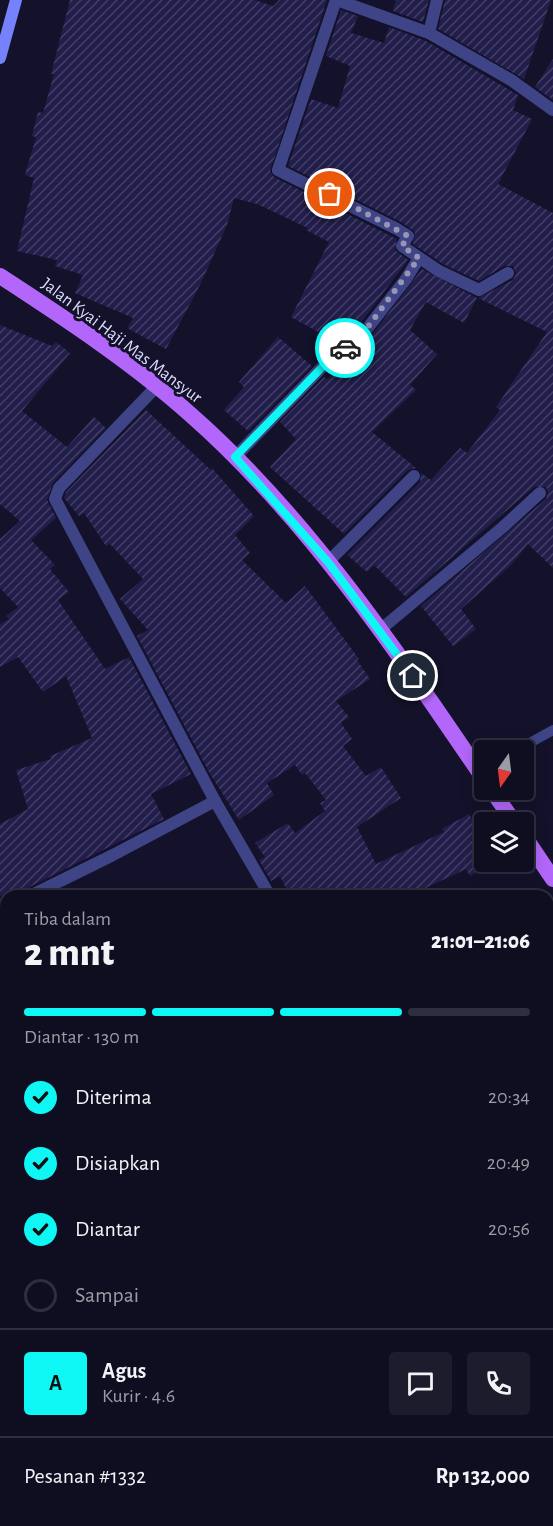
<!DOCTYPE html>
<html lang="id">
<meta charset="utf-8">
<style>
:root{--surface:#0e0e20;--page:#1c1c2d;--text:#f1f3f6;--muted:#9b9ca5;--line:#2e2e3e;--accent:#0ff7f5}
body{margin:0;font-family:"Alegreya Sans",sans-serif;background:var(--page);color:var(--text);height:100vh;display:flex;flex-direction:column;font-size:22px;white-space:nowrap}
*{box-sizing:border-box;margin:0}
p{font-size:20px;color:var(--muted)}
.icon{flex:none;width:33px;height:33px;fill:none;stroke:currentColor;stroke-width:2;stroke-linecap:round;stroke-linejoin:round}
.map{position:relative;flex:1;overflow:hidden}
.sheet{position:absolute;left:0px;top:890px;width:554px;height:638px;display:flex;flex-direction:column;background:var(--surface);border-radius:18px 18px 0 0;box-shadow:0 3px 15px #0003,0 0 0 2px var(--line)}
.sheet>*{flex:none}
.needle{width:39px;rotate:194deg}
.tools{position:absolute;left:474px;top:740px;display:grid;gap:12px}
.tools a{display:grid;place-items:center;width:60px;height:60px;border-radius:6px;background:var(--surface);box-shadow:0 3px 15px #0003,0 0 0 2px var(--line);font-size:30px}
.pin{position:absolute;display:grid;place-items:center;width:51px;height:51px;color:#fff;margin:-26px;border:3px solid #fff;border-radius:50%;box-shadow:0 2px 6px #0007}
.courier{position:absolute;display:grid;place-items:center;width:60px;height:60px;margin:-30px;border:4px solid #0ff7f5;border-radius:50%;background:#fff;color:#222;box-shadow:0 2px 8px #0007}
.overview em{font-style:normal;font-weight:800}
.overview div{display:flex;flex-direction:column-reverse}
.overview{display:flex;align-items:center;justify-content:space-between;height:102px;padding:0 24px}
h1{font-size:39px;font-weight:800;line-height:45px}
.bar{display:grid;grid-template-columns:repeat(4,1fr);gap:9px 6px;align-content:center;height:72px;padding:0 24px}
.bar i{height:8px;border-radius:4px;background:var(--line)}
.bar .active{background:var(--accent)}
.bar p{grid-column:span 4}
.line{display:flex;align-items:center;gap:15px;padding:0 24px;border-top:2px solid var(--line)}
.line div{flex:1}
.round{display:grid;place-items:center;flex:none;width:63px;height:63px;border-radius:6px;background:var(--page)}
ol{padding:0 24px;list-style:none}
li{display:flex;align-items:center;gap:18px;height:66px}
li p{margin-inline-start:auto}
li .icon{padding:6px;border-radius:50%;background:var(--accent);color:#111;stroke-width:4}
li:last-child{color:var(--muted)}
li i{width:33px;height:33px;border:3px solid var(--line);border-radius:50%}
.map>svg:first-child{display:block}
</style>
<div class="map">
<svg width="553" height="1526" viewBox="0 0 553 1526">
<defs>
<pattern id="building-hatch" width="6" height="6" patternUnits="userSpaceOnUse" patternTransform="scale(1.5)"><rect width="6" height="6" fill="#221e4b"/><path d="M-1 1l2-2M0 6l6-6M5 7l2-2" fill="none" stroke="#423e66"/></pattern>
</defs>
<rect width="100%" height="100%" fill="#13122a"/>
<g fill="url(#building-hatch)">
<polygon points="70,0 255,0 273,6 279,0 327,0 270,171 274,177 397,239 395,250 408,260 353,333 338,343 291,317 329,242 306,230 308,228 257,204 234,198 227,225 200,285 166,349 127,328 133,318 75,293 83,275 55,266 57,260 17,251 34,178 25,175 36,137 32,136 38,112 43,113 54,74 51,74"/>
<polygon points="396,0 429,0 423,22 393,11"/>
<polygon points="445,0 551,0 524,79 438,29"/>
<polygon points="341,10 358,16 351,33 384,43 389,27 426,41 518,95 513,110 532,119 498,184 553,213 553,568 528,544 512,564 461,609 476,629 453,646 421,606 546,499 548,492 546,487 534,487 406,597 374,565 367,572 347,555 420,482 421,473 431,480 460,448 467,453 500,410 496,407 547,332 478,298 513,280 516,274 513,266 504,266 479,281 443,264 413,244 415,232 401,222 288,166 311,99 338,108 350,66 326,56"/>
<polygon points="553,59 553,100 535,87"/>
<polygon points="422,269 477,298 464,323 426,302 410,330 437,354 410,385 416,390 372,432 416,468 408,470 344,534 270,467 296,439 280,422 324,377 327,379 353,356 351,354 365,344"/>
<polygon points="0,325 52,346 56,342 70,353 22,411 67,447 94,417 106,428 53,483 47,500 56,518 31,540 55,565 50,569 69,592 58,600 105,669 129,657 191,774 151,794 164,819 26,889 22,896 0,896 0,824 28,809 16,770 51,759 50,756 92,738 66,676 43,692 18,657 0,667 0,624 9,619 6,616 18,607 0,588 0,539 20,521 0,504"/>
<polygon points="278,337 312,366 248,431 224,410 244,387 239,382"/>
<polygon points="146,410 211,470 212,468 254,516 235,535 250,553 242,560 286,603 305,586 359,659 357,660 370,679 336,701 349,717 341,723 352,739 343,746 366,776 381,767 401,798 357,827 376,864 444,832 442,829 469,814 484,839 484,868 470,876 466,869 409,896 290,896 280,876 271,881 259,860 265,857 255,843 288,823 295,833 325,811 320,803 326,800 305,773 302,775 295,765 267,783 274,795 239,820 209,772 137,636 148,630 120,599 143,579 110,544 106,546 84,513 79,516 64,498 66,492"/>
</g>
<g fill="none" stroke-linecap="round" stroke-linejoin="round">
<polyline stroke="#3f4487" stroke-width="10" points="517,750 553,730"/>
<g stroke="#3f4487" stroke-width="12">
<polyline points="336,0 278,170 397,229 408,236 402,246 439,271 479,290 508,273"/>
<polyline points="337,0 429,33 511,80 553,110"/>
<polyline points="429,33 437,0"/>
<polyline points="157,386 59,488 55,499 215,801 270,896"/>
<polyline points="235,457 332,357 359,339 406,279 419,258"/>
<polyline points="328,562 414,476"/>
<polyline points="380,630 503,527 540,493"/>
<polyline points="30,896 113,855 215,801"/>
<polyline points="548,999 553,997"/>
<polyline points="0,1189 6,1188"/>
<polyline points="84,1521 84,1526"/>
<polyline points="529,1521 529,1526"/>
</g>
<polyline stroke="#7682fb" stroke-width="12" points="0,58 16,0"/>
<g stroke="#b367fa" stroke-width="16">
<path d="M0 276C66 319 133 363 191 415 306 516 399 654 484 779"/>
<polyline points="491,789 514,822"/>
<polyline points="524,836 553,879"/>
</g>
</g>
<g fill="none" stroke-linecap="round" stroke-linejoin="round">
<polyline stroke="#9695b4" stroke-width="6" stroke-dasharray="0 10.8" points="330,194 408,236 402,246 419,258 359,339 345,348"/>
<polyline stroke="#0ff7f5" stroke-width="8" points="345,348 332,357 235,457 328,562 413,676"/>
</g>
<g text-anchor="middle" stroke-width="6" stroke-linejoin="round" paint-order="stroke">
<g font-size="18" fill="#dcdcfe" stroke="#13122a">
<text transform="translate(122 340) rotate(37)" y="6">Jalan Kyai Haji Mas Mansyur</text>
</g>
</g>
</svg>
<div class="tools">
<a><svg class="needle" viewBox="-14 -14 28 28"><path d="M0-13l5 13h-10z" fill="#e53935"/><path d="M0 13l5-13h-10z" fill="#9b9ca5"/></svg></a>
<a><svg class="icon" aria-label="layers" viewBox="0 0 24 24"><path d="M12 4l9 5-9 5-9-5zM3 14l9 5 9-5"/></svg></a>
</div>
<div class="pin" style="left:330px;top:194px;background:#ea580c"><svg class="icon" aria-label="bag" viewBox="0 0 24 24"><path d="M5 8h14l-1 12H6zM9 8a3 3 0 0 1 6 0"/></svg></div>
<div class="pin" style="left:413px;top:676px;background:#1f2937"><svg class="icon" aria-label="home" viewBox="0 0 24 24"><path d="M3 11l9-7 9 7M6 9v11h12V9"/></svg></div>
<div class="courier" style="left:345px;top:348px"><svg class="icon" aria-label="car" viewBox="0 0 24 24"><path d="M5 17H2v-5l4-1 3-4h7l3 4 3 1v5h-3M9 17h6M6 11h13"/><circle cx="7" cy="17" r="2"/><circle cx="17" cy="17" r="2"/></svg></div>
<section class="sheet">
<div class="overview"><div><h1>2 mnt</h1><p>Tiba dalam</p></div><em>21:01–21:06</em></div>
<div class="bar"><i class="active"></i><i class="active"></i><i class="active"></i><i></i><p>Diantar · 130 m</p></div>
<ol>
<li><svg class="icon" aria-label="check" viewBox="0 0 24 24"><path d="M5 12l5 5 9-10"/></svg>Diterima<p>20:34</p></li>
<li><svg class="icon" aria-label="check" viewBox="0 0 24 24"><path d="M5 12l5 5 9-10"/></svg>Disiapkan<p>20:49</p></li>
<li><svg class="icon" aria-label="check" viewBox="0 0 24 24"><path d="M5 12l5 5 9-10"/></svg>Diantar<p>20:56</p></li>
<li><i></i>Sampai</li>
</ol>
<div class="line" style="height:108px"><b class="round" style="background:var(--accent);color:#111">A</b><div><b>Agus</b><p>Kurir · 4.6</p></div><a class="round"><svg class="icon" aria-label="chat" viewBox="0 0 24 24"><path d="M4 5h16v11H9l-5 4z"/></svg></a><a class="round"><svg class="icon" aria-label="phone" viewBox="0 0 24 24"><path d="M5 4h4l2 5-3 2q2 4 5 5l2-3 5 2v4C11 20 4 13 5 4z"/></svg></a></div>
<div class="line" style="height:78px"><div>Pesanan #1332</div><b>Rp 132,000</b></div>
</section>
</div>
